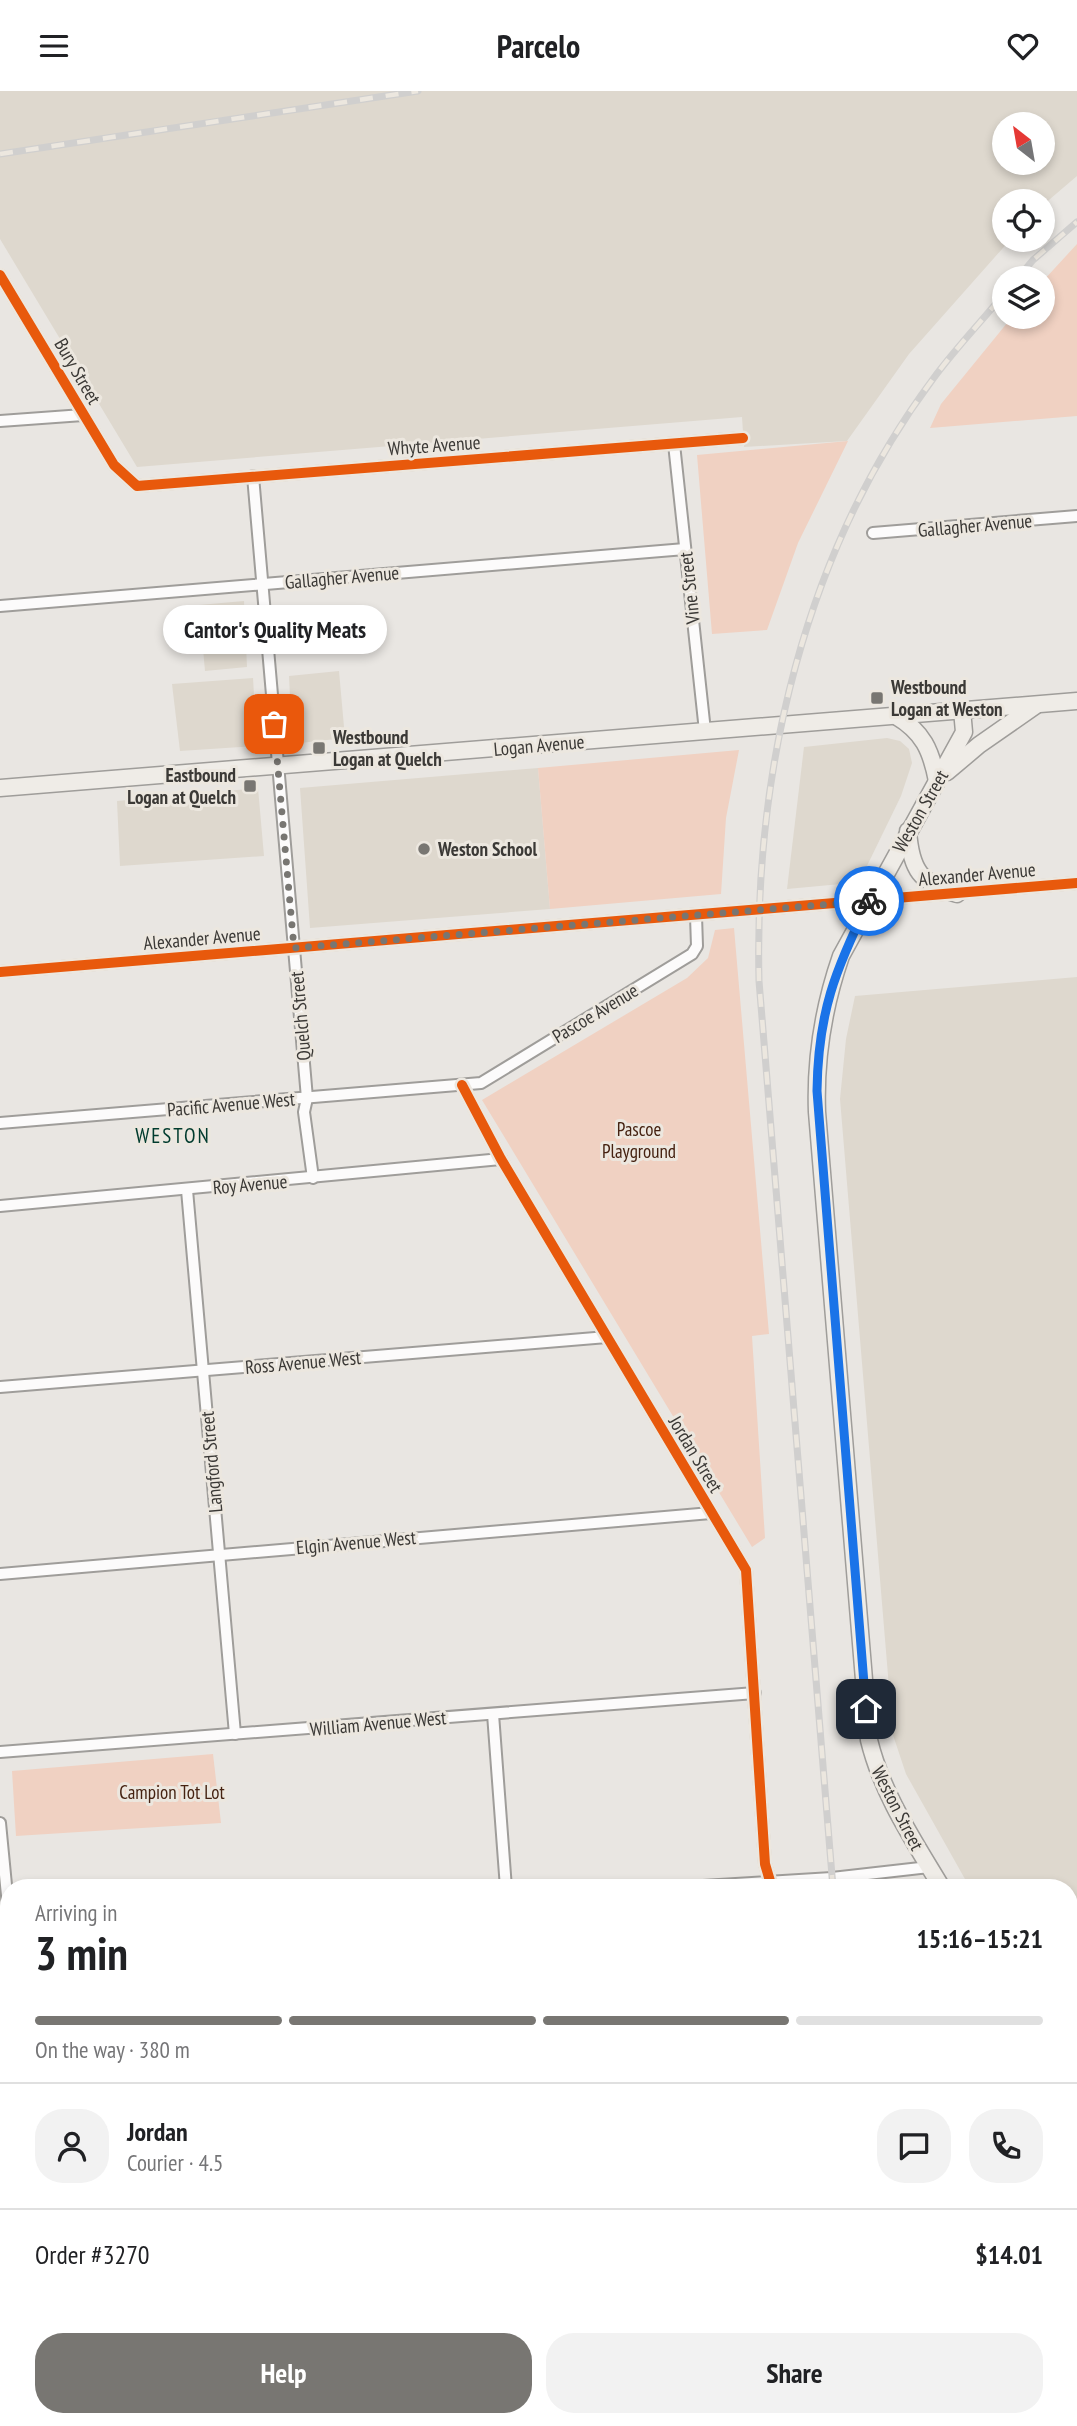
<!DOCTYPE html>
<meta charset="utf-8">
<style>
:root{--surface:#fff;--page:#f2f2f2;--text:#202124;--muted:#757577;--line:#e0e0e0;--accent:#787672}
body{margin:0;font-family:"PT Sans Narrow",sans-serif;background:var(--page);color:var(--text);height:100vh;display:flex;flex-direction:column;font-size:26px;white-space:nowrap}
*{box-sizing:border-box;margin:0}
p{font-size:23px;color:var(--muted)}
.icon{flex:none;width:38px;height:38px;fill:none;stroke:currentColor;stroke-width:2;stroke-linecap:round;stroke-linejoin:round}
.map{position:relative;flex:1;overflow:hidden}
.sheet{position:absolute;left:0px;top:1788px;width:1078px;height:548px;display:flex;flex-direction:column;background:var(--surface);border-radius:28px 28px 0 0;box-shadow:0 4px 10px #0003}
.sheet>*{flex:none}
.needle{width:46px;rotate:329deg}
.fabs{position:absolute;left:992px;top:21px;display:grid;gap:14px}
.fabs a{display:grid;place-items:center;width:63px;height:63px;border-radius:50%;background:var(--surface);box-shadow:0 4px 10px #0003;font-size:35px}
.pin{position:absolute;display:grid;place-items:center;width:60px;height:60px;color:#fff;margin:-30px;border-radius:14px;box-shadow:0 4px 10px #0006}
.courier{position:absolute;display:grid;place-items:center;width:70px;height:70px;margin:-35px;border:5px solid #1a73e8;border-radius:50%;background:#fff;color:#222;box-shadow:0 2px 9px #0007}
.bubble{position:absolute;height:49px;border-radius:24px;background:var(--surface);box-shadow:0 4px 10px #0003;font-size:23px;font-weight:700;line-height:49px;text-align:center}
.overview em{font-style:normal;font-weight:700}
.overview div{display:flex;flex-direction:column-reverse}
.overview{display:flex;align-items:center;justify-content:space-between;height:119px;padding:0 35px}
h1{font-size:46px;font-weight:700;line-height:52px}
.bar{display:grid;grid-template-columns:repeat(4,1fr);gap:10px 7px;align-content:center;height:84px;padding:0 35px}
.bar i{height:9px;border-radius:5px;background:var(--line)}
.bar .current{background:var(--accent)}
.bar p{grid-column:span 4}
.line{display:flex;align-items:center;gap:18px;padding:0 35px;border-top:2px solid var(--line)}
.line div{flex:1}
.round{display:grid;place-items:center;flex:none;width:74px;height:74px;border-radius:28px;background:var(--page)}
.button{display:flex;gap:14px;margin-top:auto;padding:14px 35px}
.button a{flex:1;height:80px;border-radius:28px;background:var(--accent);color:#fff;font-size:28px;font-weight:700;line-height:80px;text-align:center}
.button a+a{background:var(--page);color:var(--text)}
header{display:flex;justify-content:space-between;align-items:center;height:91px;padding:0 35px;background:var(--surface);font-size:32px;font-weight:700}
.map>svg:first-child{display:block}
</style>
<header><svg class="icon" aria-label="menu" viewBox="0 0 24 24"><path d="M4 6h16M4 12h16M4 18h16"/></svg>Parcelo<svg class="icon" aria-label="heart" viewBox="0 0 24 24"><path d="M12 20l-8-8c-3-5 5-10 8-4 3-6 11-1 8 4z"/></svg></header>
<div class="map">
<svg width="1077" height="2335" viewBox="0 0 1077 2335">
<rect width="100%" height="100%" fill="#e9e6e2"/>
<g fill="#ded8ce" fill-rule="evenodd">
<path d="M0 0H1077V85L1043 114V110H1004V149H1010L909 263 847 350 744 356 742 326 137 376 0 148ZM1004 33H1043V72H1004Z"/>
<polygon points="244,510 247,576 205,580 199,514"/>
<polygon points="339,580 345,647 300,652 292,646 289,585"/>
<polygon points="253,587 257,655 180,660 172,593"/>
<polygon points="887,647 900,650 909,658 912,672 901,705 864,781 841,793 787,798 804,656"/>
<polygon points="538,677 550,818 310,837 300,697"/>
<polygon points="258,697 264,765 120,775 117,710"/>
<polygon points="1077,886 1077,1855 1069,1860 1069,1797 970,1797 906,1683 893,1644 840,1008 846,948 855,905"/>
<polygon points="1069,2068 1077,2081 1077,2226 1069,2227"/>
</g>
<g fill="#f0d1c2">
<polygon points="1077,153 1077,325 930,337 941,313 1012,226 1043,226 1043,190"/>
<polygon points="848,350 798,452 767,539 712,543 697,364"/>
<polygon points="739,659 726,727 721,803 550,818 538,677"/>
<polygon points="734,837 769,1243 752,1245 765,1447 752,1456 482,1009 687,887 708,867 715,839"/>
<polygon points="213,1663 221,1732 16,1745 12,1680"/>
</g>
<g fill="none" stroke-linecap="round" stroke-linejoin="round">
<g stroke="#9f9d9a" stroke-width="14">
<g id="street">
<polyline points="0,184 114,374 137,395 743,347"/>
<polyline points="0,330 83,324"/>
<polyline points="674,353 705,640"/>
<polyline points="253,385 307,1007 304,1021 313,1087"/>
<polyline points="873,442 1077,425"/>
<polyline points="0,515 685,458"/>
<polyline points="0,881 1077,792"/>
<polyline points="462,994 501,1068 746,1479 765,1773 770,1790"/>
<polyline points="0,1032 481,992 692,863 697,855 696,825"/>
<polyline points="187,1099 235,1643"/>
<polyline points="0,1115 501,1068"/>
<polyline points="0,1296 607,1246"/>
<polyline points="0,1483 711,1422"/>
<polyline points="493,1623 506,1797"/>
<polyline points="0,1661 755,1602"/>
<polyline points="0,1732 9,1825"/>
<polyline points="670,1797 832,1787 929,1776"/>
<polyline points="0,1853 9,1852"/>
<polyline points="1069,1881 1077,1876"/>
<polyline points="0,2039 9,2038"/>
<polyline points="0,2232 9,2231"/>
<polyline points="1069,2327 1077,2326"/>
<polyline points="551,2328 552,2335"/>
<polyline points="964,2335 1062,2328"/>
</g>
</g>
<g stroke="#9f9d9a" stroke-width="19">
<g id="secondary">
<path d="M896 625C923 641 931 659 937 690"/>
<polyline points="947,681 979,654 1035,615"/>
<polyline points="0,697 1077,610"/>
<path d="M908 740C911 779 920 792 957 803"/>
<path d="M942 1797C914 1750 882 1703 869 1649L817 1021C815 966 823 917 841 865L964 641 962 619"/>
<polyline points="1069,2004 1077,2017"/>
</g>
</g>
<use href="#street" stroke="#fcfbfb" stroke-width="10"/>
<use href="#secondary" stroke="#efece7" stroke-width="16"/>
<g stroke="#d0cfce" stroke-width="7">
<g id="rail">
<polyline points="0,63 418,0"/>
<polyline points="1018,187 1033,169 1077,131"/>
<path d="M833 1797 759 890C754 678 804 461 933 288 955 258 981 231 1004 203"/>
<polyline points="876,2328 877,2335"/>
</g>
</g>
<use href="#rail" stroke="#ece7df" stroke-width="4.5" stroke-dasharray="13" stroke-linecap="butt"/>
<g stroke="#ece7df" stroke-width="15">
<g id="cycleway">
<polyline points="0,184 114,374 137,395 743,347"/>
<polyline points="0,881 1077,792"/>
<polyline points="462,994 501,1068 746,1479 765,1773 770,1790"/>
</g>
</g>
<use href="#cycleway" stroke="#e8590c" stroke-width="10"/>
</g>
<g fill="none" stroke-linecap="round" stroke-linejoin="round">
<polyline stroke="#787672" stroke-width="7" stroke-dasharray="0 12.6" points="274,633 294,857 869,810"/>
<path stroke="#1a73e8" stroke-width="9" d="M866 1618 817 1000C818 922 835 879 869 810"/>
</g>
<g fill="#787672" stroke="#ece7df" stroke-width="2.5">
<rect x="870" y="600" width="14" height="14" rx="3.5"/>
<rect x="312" y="650" width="14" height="14" rx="3.5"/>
<rect x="243" y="688" width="14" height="14" rx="3.5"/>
<circle cx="424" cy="758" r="7"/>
</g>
<g text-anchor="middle" stroke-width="6" stroke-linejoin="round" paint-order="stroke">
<g font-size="19" fill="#3b3936" stroke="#ece7df">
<text transform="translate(78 280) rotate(60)" y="7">Bury Street</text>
<text transform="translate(434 354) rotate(-4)" y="7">Whyte Avenue</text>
<text transform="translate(975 434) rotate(-5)" y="7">Gallagher Avenue</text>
<text transform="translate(342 486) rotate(-5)" y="7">Gallagher Avenue</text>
<text transform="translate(689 497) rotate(-96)" y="7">Vine Street</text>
<text transform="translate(539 654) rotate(-5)" y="7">Logan Avenue</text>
<text transform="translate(920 720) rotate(-60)" y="7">Weston Street</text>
<text transform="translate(977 783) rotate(-5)" y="7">Alexander Avenue</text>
<text transform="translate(202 847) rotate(-5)" y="7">Alexander Avenue</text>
<text transform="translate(595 922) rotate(-31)" y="7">Pascoe Avenue</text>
<text transform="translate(300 925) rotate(-95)" y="7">Quelch Street</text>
<text transform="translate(231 1013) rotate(-5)" y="7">Pacific Avenue West</text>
<text transform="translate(250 1093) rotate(-5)" y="7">Roy Avenue</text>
<text transform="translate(303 1271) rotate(-5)" y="7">Ross Avenue West</text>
<text transform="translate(696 1363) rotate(59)" y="7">Jordan Street</text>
<text transform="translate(211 1371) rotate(-95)" y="7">Langford Street</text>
<text transform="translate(356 1451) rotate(-5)" y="7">Elgin Avenue West</text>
<text transform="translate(378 1632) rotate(-5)" y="7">William Avenue West</text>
<text transform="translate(898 1717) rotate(63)" y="7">Weston Street</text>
</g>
<g font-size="19" font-weight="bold" fill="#3b3936" stroke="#ece7df" text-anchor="start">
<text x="891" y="603">Westbound<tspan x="891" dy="22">Logan at Weston</tspan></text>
<text x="333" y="653">Westbound<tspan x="333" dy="22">Logan at Quelch</tspan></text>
<text x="236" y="691" text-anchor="end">Eastbound<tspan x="236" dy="22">Logan at Quelch</tspan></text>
<text x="438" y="765">Weston School</text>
</g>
<g font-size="19" fill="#452211" stroke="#ece7df">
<text x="639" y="1045">Pascoe<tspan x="639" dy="22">Playground</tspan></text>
<text x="172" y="1708">Campion Tot Lot</text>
</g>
<g font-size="21" letter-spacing="2" fill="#003b2e" stroke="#ece7df">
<text x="173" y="1052">WESTON</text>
</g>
</g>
</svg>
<div class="fabs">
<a><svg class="needle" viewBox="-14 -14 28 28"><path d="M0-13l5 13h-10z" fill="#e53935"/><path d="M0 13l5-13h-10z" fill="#757577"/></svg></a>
<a><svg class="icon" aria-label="locate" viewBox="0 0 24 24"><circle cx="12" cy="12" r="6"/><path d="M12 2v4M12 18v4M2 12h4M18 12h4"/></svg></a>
<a><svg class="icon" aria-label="layers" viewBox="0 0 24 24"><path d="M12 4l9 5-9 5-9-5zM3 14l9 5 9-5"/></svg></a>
</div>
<div class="pin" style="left:274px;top:633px;background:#ea580c"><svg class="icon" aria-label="bag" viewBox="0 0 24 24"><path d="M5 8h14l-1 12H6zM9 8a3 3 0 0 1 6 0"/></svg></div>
<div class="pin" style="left:866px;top:1618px;background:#1f2937"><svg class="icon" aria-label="home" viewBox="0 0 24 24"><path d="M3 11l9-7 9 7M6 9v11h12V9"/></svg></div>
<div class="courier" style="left:869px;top:810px"><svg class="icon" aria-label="bike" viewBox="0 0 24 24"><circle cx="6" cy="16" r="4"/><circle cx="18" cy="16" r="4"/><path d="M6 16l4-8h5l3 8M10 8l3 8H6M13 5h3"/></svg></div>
<div class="bubble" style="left:163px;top:514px;width:224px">Cantor's Quality Meats</div>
<section class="sheet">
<div class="overview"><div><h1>3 min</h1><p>Arriving in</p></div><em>15:16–15:21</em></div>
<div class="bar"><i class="current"></i><i class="current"></i><i class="current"></i><i></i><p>On the way · 380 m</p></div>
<div class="line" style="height:126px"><a class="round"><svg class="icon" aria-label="person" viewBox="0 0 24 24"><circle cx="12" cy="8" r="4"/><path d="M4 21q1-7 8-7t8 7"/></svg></a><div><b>Jordan</b><p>Courier · 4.5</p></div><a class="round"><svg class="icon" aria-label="chat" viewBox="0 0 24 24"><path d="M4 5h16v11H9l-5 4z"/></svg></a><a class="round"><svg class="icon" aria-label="phone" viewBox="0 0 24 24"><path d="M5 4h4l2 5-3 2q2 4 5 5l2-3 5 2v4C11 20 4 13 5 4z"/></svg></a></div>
<div class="line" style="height:91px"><div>Order #3270</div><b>$14.01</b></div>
<div class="button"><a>Help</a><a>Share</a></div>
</section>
</div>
